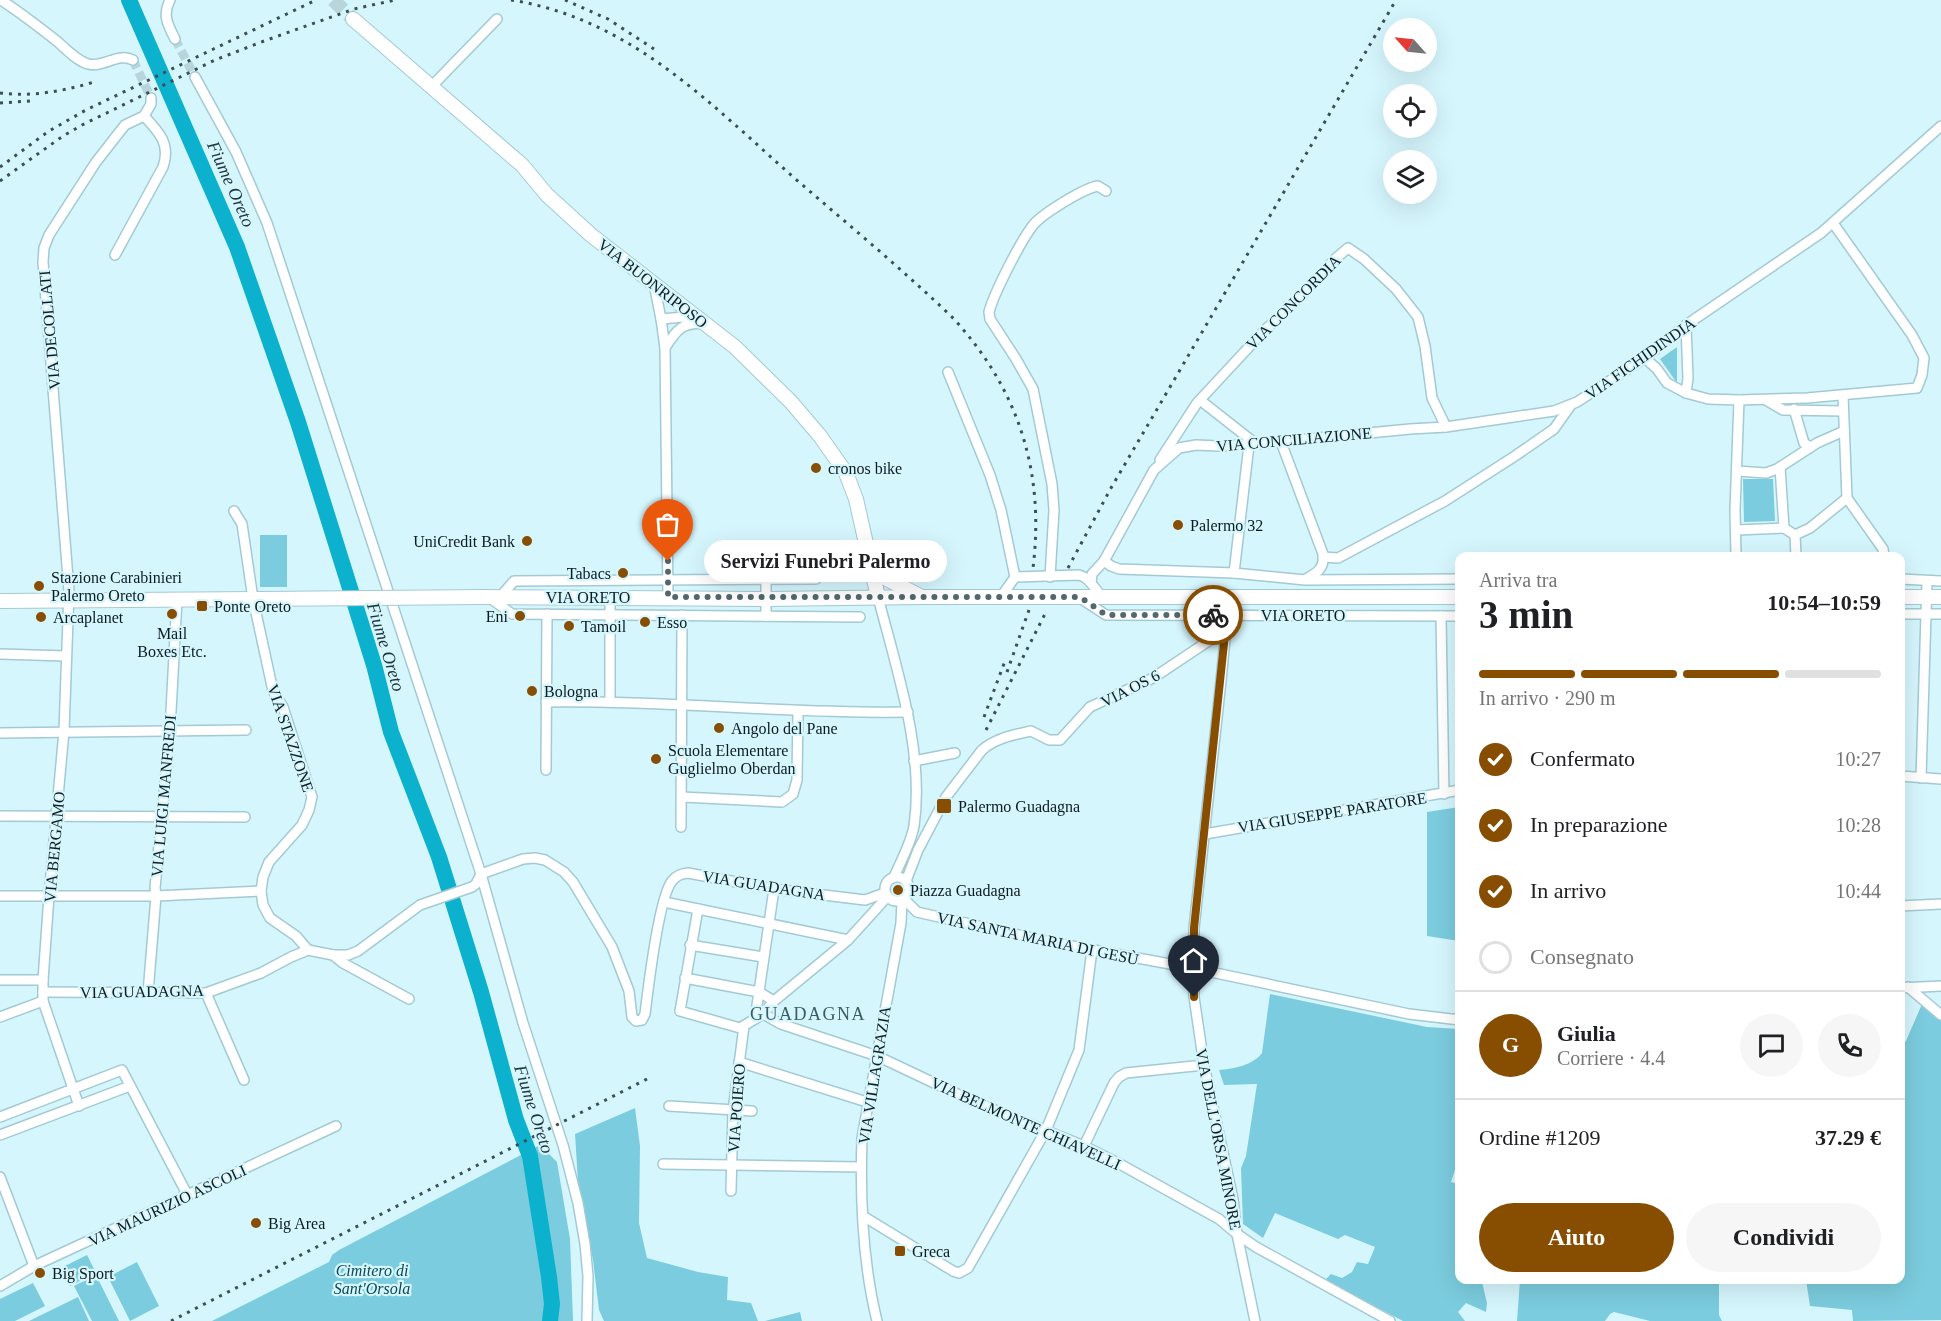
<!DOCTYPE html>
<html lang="it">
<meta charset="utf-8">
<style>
:root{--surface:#fff;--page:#f6f6f6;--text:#202124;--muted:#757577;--line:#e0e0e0;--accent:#874e02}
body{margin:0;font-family:"Times New Roman",serif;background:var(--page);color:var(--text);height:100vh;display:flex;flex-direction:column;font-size:22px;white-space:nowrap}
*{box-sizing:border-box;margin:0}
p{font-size:20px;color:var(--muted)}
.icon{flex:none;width:33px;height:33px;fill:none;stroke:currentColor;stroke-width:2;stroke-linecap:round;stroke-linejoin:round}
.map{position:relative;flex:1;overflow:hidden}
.sheet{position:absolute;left:1455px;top:552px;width:450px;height:732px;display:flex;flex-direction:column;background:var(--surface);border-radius:12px;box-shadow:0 6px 24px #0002}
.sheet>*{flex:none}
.needle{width:39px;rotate:297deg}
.fabs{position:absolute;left:1383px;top:18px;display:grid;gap:12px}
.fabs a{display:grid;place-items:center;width:54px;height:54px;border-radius:50%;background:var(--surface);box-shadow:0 6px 24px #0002;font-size:30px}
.pin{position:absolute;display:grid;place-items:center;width:51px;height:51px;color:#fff;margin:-62px -26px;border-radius:50% 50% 50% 0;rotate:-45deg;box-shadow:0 0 6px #0007}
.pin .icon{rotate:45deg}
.courier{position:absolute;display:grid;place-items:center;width:60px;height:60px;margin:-30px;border:4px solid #874e02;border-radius:50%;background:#fff;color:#222;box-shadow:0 2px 8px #0007}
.bubble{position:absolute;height:42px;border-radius:21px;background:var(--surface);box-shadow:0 6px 24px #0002;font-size:20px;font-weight:700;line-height:42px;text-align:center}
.summary em{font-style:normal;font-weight:700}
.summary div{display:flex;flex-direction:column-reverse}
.summary{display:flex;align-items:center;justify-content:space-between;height:102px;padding:0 24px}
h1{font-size:39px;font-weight:700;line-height:45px}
.bar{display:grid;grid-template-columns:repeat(4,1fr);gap:9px 6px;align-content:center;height:72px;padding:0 24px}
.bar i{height:8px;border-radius:4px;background:var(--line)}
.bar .on{background:var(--accent)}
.bar p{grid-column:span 4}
.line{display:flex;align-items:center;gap:15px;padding:0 24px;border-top:2px solid var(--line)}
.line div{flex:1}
.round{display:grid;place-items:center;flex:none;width:63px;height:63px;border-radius:32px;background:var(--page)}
ol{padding:0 24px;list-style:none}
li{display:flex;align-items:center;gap:18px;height:66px}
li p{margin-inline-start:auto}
li .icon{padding:6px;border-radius:50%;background:var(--accent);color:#fff;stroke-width:4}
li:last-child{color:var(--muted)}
li i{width:33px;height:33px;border:3px solid var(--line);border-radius:50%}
.primary-button{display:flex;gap:12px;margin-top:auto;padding:12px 24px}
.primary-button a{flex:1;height:69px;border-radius:36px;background:var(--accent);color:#fff;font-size:24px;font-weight:700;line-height:69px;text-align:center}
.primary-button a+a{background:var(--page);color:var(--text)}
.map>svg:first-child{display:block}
</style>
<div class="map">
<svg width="1941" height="1321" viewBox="0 0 1941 1321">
<rect width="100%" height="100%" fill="#d6f6fe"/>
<g fill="#7bccde">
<polygon points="1677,347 1677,383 1660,359"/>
<polygon points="1743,479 1773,479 1775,521 1744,522"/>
<rect x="260" y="535" width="27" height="52"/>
<polygon points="1459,807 1460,807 1459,941 1427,936 1427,812"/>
<path d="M1270 994 1427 1027 1459 1029V1164H1457L1451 1182 1459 1184 1460 1280H1483L1482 1282 1487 1303 1486 1312 1466 1303 1458 1312 1465 1321H1403L1325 1280 1331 1274 1342 1278 1352 1272 1357 1262 1368 1264 1375 1247 1345 1235 1338 1239 1275 1213 1263 1238 1243 1224 1241 1168 1246 1156 1257 1084 1224 1085 1219 1070C1234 1069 1253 1065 1262 1053Z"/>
<polygon points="1922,1004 1941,1021 1941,1320 1853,1321 1852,1310 1810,1306 1806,1280 1900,1280 1901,1041 1906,1041"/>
<polygon points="635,1108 640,1146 639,1223 647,1258 698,1272 728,1277 727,1300 751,1303 758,1321 604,1321 599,1310 593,1260 578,1182 575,1134"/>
<polygon points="540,1145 557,1162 570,1239 573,1321 212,1321 329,1262 332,1255 339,1250"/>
<polygon points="87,1255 96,1273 70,1286 61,1268"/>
<polygon points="137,1262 159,1306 130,1321 108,1277"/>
<polygon points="96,1275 119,1321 92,1321 74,1286"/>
<polygon points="1520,1280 1719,1280 1719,1315 1722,1321 1650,1321 1614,1312 1610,1314 1605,1321 1517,1321"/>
<polygon points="33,1283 45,1306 15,1321 0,1321 0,1299"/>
<polygon points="78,1297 89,1321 29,1321"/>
<polygon points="800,1312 802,1321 765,1321"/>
</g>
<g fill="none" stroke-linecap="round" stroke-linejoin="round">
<polyline stroke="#0cb2cd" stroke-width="16" points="129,0 237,247 298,422 374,665 391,732 439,857 481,992 516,1120 530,1156 549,1277 552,1304 550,1321"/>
<g stroke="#b8d5dc" stroke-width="9" stroke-dasharray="9 4.5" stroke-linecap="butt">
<polyline points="175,39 195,77"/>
<polyline points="133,60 151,98"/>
</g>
<polyline stroke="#b8d5dc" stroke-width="14" stroke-dasharray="14 7" stroke-linecap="butt" points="333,0 353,19"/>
<g stroke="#a3cad3" stroke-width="12">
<g id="street">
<path d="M1 0C21 13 39 27 58 42 66 49 77 61 88 64 104 68 118 52 133 60"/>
<path d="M170 0C162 15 168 25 175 39"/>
<polyline points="195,77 236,152 267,223 481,874 523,1023 563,1145 578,1203 585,1244 588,1276 587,1321"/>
<polyline points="430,88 497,19"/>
<path d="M115 255 163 167C171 144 159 132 144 116"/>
<polyline points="654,284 661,319 665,348 668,597"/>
<polyline points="661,319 684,317 695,320"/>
<polyline points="1686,325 1688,378 1686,393"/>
<path d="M665 348C676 330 683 321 705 324"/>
<polyline points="1645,358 1657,369 1667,383 1686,393 1708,399 1739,400 1807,398 1917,388 1922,375 1924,358 1912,335 1833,223"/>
<polyline points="948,372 990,475 1001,510 1015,577"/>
<polyline points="1843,396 1847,498 1883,549 1884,556"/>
<polyline points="1200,400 1256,444"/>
<polyline points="1766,400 1783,410 1843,411"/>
<polyline points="1794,409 1804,443 1810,447"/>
<path d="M1281 442 1323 554C1325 568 1317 573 1306 579"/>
<polyline points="1160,460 1197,403 1262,333 1304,293 1335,259 1348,248 1364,259 1396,289 1418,317 1425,346 1432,398 1446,427"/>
<polyline points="1780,467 1784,528 1795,535"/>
<polyline points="1737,471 1766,473 1777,469 1817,443 1844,431"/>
<polyline points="234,511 242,524 253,599 273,691 283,707 312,797 309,810 302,825 269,862 263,877 261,891 263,905 270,918 296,936 308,950"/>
<polyline points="1736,530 1784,528"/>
<polyline points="1736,556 1735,510 1739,400"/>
<polyline points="1796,556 1795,535 1810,528 1847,498"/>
<polyline points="1323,557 1338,558 1445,501 1515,456 1554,429 1571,405"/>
<polyline points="1104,561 1111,566 1119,569 1234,573 1305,580 1460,579"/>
<polyline points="1234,573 1249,445"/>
<path d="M1050 577 1054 510 1052 484 1033 389 1016 359 990 319 989 312C994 293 1021 240 1034 224 1044 213 1084 188 1098 186L1106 191"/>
<polyline points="1900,579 1941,581"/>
<polyline points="766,580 766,616"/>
<polyline points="1091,583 1092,574 1104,561 1154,470 1179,448 1196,445 1219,446 1256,444 1410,429 1446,427 1554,411 1577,402 1645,358 1686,325 1821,233 1941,126"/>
<polyline points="500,597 514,581 816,579"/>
<path d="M878 597C896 668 925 752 914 826 911 843 901 861 894 877"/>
<path d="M1001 597 1015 577 1079 575C1091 578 1094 590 1103 597"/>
<polyline points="1229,597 1221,681 1194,928 1194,997 1204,1065 1233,1199 1237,1234 1255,1321"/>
<polyline points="490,598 512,614 860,617"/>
<polyline points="1080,598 1106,615 1460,616"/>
<polyline points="1900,614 1941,614"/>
<polyline points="1441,616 1444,794"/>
<polyline points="0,654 66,656"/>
<polyline points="610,701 610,597"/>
<path d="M546 702C667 700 787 714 908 712"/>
<polyline points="0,733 246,730"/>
<polyline points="914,761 955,753"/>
<polyline points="546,770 547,614"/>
<polyline points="1900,776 1941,779"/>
<polyline points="1921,778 1927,581"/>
<polyline points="682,797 782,802 793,794 797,780 798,711"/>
<polyline points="0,816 245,817"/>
<polyline points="681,827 682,615"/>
<polyline points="1205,834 1460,790"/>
<circle cx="897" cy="889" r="12"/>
<path d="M906 881 918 850 946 797 982 750C996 738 1013 735 1031 731L1049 740H1060L1090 707 1153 678 1210 640 1225 636"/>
<polyline points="0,896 156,896 261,891"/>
<polyline points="904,899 917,912 1050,942 1192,968 1409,1014 1460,1020"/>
<polyline points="664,902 848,940"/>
<polyline points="1900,906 1941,904"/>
<polyline points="698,909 680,1011 740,1028 763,1014 774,1001 848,940 887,897"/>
<polyline points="690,945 763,957"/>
<polyline points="333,955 343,963 409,999"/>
<polyline points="685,978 759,992 774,1001"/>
<polyline points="0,980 43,980"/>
<polyline points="1908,987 1941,1015"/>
<polyline points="1900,988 1941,986"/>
<path d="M43 992 206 993 261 973 291 957 308 950 333 955H348L358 951 420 905 472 887 476 884 481 874 523 859 535 858 545 860 564 872 573 882 612 947 629 991 632 1017 636 1021 642 1020 645 1014C648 989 659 897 672 881 677 875 681 874 688 873L774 889 865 900 885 893"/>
<polyline points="148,993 156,896 155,888 170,730 177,599"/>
<polyline points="206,993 244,1080"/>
<polyline points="763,1014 781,1024 877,1056 970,1100 1084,1146 1118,1163 1219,1219 1237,1234 1256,1247 1390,1321"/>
<polyline points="0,1017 43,1001"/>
<polyline points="755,1019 774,889"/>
<polyline points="739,1062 867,1102"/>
<polyline points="79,1106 43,1001 43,980 49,896 64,731 69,591 43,262 44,248 49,235 96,162 125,125 144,116 151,104 151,98"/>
<polyline points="669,1106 752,1111"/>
<polyline points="0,1117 122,1070 188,1196"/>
<polyline points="0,1135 130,1086"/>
<polyline points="1084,1146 1114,1083 1119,1077 1126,1073 1204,1065"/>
<polyline points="663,1164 861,1167"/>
<polyline points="0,1177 34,1266"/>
<polyline points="731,1191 733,1111 744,1026"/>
<polyline points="863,1216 953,1271 959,1273 968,1268 1046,1130 1079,1050 1092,950"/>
<polyline points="0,1286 34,1266 336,1126"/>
<path d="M877 1321C863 1264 860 1196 862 1138L901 923 902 901"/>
</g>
</g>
<g stroke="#a3cad3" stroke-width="16">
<g id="secondary">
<polyline points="353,19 522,165 547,195 591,235 735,347 791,402 820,436 846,473 856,499 878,597"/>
<polyline points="872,564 883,577 920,596"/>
<polyline points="484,597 767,599 922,597 1460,597"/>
<polyline points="1900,597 1941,597"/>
<polyline points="0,601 261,599"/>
</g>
</g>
<use href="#street" stroke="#fff" stroke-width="9"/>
<use href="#secondary" stroke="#fff" stroke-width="14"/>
<g stroke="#3c4f53" stroke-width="3" stroke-dasharray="3 6" stroke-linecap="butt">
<path d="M511 0C632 19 711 105 799 182 850 226 903 270 952 317 1018 388 1045 471 1033 568"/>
<polyline points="565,0 608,19 654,49"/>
<path d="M0 93C32 97 64 91 94 82"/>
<polyline points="0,103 30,101"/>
<polyline points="0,167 49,131 86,110 316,0"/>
<polyline points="0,181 63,136 82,125 215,60 264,41 354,9 395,0"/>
<polyline points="1068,568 1111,488 1396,0"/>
<polyline points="1007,672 1029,610"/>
<polyline points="984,717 1005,661"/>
<polyline points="986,730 1047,610"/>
<polyline points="171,1321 647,1079"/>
</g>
<g stroke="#a3cad3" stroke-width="16" stroke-linecap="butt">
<polyline id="secondary-bridge" points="261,599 484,597"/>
</g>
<use href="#secondary-bridge" stroke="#fff" stroke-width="14"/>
</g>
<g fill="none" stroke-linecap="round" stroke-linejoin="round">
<polyline stroke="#53686c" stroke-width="6" stroke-dasharray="0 10.8" points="668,561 668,597 1080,597 1106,615 1213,615"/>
<polyline stroke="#874e02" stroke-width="8" points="1194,997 1194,928 1227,615 1213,615"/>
</g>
<g fill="#874e02" stroke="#d6f6fe" stroke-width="2">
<circle cx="816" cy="468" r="6"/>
<circle cx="1178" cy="525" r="6"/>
<circle cx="527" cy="541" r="6"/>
<circle cx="623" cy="573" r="6"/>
<circle cx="39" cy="586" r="6"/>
<rect x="196" y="600" width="12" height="12" rx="3"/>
<circle cx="172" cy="614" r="6"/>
<circle cx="520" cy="616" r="6"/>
<circle cx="41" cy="617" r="6"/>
<circle cx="645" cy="622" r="6"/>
<circle cx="569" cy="626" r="6"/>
<circle cx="532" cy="691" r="6"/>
<circle cx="719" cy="728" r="6"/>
<circle cx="656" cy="759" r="6"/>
<rect x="936" y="798" width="16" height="16" rx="3"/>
<circle cx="898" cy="890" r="6"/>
<circle cx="256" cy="1223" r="6"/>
<rect x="894" y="1245" width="12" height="12" rx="3"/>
<circle cx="40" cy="1273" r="6"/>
</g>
<g text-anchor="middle" stroke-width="4.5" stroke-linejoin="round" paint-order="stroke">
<g font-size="16" fill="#0c1b1e" stroke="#d6f6fe">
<text transform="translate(653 283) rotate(38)" y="6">VIA BUONRIPOSO</text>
<text transform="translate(1293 302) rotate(-45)" y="6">VIA CONCORDIA</text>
<text transform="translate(49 330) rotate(-95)" y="6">VIA DECOLLATI</text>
<text transform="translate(1640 358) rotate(-35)" y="6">VIA FICHIDINDIA</text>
<text transform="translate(1294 439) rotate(-5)" y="6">VIA CONCILIAZIONE</text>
<text x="588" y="603">VIA ORETO</text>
<text x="1303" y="621">VIA ORETO</text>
<text transform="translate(1130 688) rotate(-27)" y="6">VIA OS 6</text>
<text transform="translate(291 738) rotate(71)" y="6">VIA STAZZONE</text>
<text transform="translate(163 796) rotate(-85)" y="6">VIA LUIGI MANFREDI</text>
<text transform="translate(1332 812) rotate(-9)" y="6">VIA GIUSEPPE PARATORE</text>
<text transform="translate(54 847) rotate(-85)" y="6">VIA BERGAMO</text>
<text transform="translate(764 885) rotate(9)" y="6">VIA GUADAGNA</text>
<text transform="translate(1038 938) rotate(12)" y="6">VIA SANTA MARIA DI GESÙ</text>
<text transform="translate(142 991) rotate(-1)" y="6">VIA GUADAGNA</text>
<text transform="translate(874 1075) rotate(-81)" y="6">VIA VILLAGRAZIA</text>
<text transform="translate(736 1108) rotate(-86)" y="6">VIA POIERO</text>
<text transform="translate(1026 1123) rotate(24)" y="6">VIA BELMONTE CHIAVELLI</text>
<text transform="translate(1219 1139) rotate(79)" y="6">VIA DELL'ORSA MINORE</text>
<text transform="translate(167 1205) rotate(-25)" y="6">VIA MAURIZIO ASCOLI</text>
</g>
<g font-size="16" fill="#0c1b1e" stroke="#d6f6fe" text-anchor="start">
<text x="828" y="474">cronos bike</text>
<text x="1190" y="531">Palermo 32</text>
<text x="515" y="547" text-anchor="end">UniCredit Bank</text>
<text x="611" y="579" text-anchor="end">Tabacs</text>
<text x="51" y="583">Stazione Carabinieri<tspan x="51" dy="18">Palermo Oreto</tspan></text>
<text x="214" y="612">Ponte Oreto</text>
<text x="508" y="622" text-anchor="end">Eni</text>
<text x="53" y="623">Arcaplanet</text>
<text x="657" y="628">Esso</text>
<text x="581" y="632">Tamoil</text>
<text x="172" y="639" text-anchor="middle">Mail<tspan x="172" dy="18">Boxes Etc.</tspan></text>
<text x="544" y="697">Bologna</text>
<text x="731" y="734">Angolo del Pane</text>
<text x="668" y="756">Scuola Elementare<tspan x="668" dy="18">Guglielmo Oberdan</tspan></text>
<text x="958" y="812">Palermo Guadagna</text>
<text x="910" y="896">Piazza Guadagna</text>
<text x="268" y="1229">Big Area</text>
<text x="912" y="1257">Greca</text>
<text x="52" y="1279">Big Sport</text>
</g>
<g font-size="16" font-style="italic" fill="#0b4854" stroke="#d6f6fe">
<text x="372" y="1276">Cimitero di<tspan x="372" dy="18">Sant'Orsola</tspan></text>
</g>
<g font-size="18" font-style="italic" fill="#1d3439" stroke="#d6f6fe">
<text transform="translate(231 184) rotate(66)" y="6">Fiume Oreto</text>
<text transform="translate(386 647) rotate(73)" y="6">Fiume Oreto</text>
<text transform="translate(534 1109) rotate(72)" y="6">Fiume Oreto</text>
</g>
<g font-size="18" letter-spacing="1.5" fill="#395d66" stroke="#d6f6fe">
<text x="808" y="1020">GUADAGNA</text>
</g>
</g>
</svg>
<div class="fabs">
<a><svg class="needle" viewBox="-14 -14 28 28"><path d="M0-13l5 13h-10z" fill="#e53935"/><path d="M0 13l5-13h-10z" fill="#757577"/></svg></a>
<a><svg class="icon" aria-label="locate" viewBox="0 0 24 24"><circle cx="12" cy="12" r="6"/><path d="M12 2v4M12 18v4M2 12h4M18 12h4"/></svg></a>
<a><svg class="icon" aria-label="layers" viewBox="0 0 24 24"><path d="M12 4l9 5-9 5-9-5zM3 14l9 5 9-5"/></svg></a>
</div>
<div class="pin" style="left:668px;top:561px;background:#ea580c"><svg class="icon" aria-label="bag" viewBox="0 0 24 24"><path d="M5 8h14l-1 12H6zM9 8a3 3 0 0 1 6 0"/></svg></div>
<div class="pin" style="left:1194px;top:997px;background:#1f2937"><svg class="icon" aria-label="home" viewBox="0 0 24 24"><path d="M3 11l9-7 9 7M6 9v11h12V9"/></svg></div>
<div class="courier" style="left:1213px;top:615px"><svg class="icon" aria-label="bike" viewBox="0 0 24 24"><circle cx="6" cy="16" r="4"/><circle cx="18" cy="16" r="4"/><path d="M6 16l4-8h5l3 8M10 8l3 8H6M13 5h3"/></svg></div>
<div class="bubble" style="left:704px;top:540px;width:243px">Servizi Funebri Palermo</div>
<section class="sheet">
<div class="summary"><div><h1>3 min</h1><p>Arriva tra</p></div><em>10:54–10:59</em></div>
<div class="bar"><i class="on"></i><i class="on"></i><i class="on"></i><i></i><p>In arrivo · 290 m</p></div>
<ol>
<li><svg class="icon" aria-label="check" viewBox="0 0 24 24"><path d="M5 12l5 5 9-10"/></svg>Confermato<p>10:27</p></li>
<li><svg class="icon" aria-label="check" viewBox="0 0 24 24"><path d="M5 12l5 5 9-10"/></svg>In preparazione<p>10:28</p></li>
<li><svg class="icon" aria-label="check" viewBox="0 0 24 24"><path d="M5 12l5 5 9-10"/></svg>In arrivo<p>10:44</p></li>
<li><i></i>Consegnato</li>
</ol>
<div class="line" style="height:108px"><b class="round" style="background:var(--accent);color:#fff">G</b><div><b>Giulia</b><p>Corriere · 4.4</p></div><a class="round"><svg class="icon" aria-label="chat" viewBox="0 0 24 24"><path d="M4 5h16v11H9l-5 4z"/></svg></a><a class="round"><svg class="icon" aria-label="phone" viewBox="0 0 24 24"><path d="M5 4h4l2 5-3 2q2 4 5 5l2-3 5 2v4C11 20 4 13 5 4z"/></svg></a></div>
<div class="line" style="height:78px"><div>Ordine #1209</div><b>37.29 €</b></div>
<div class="primary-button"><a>Aiuto</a><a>Condividi</a></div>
</section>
</div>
